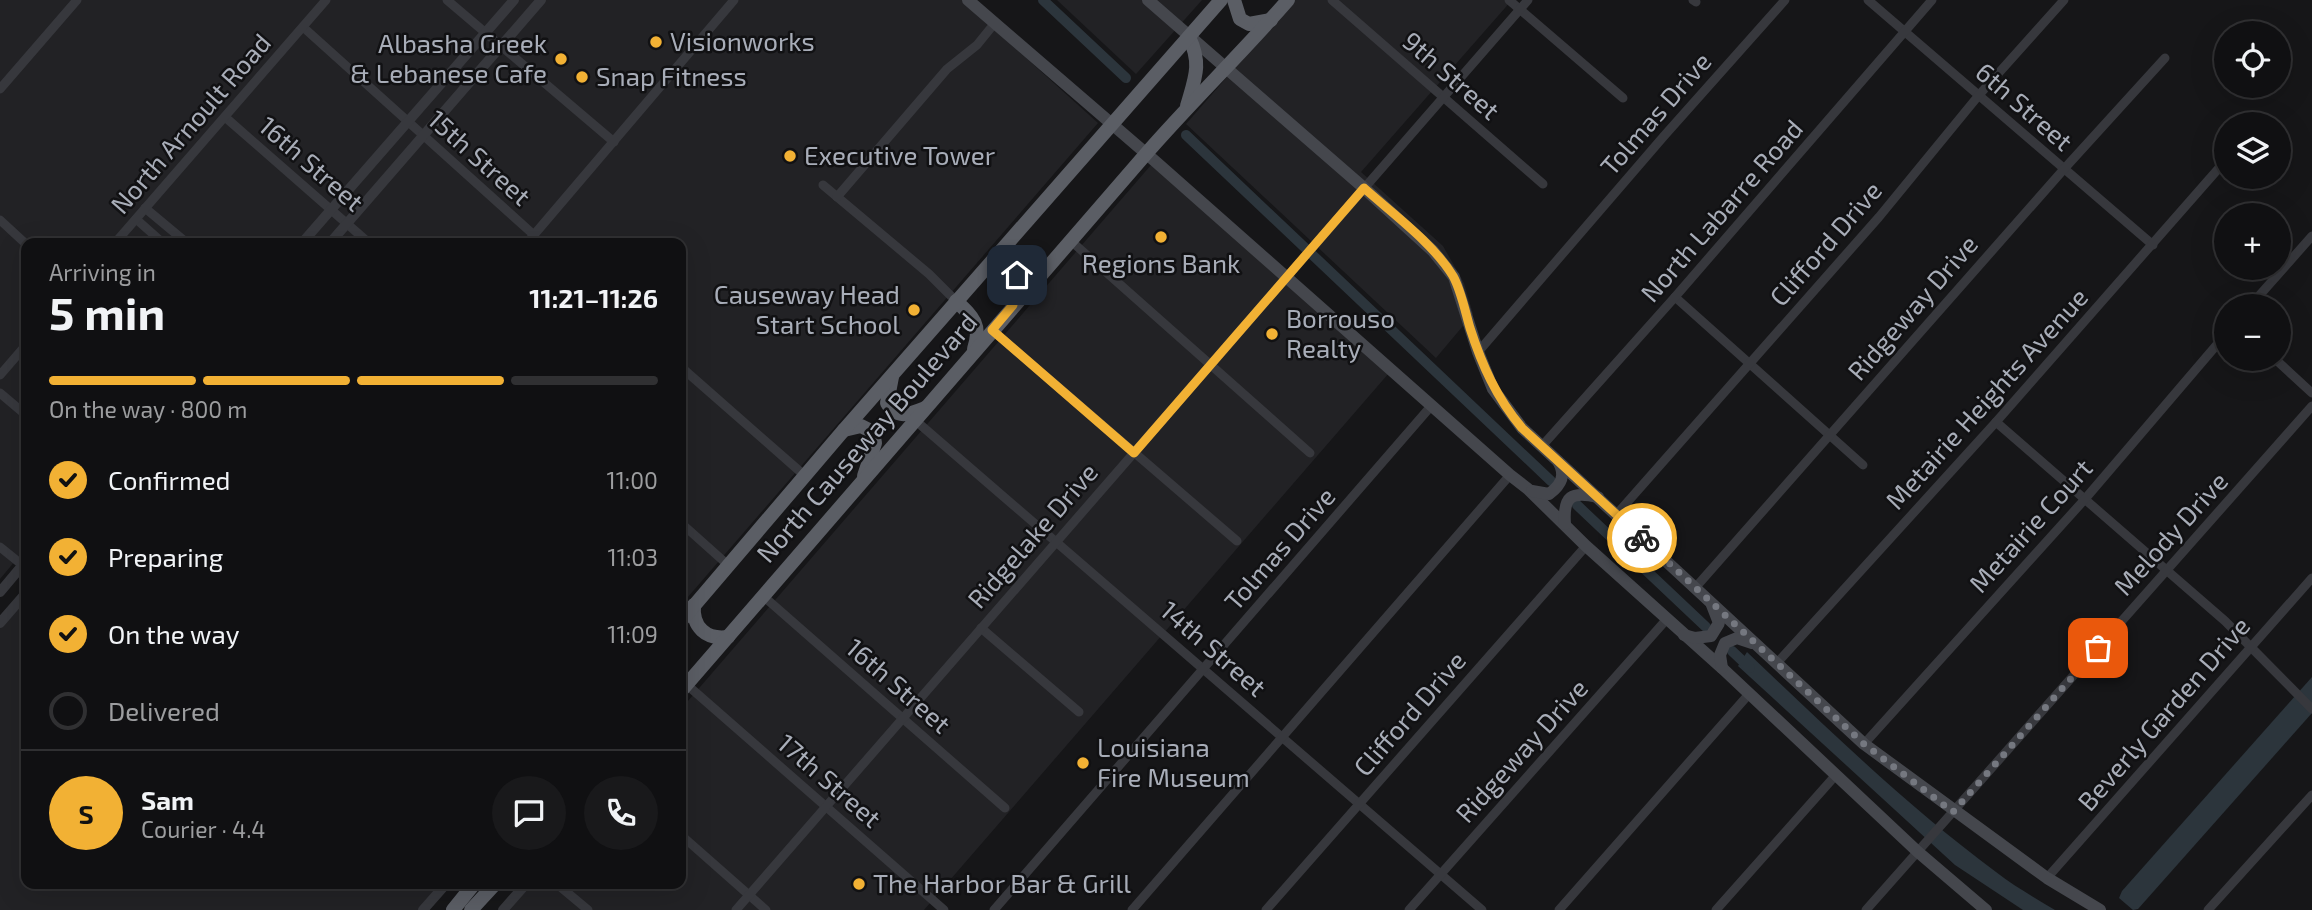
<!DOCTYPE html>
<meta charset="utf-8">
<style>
:root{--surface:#101012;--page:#19191b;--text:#f1f3f6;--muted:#9c9d9f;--line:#303032;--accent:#f2b134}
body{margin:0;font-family:"Exo 2",sans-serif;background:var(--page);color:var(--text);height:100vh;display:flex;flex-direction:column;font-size:26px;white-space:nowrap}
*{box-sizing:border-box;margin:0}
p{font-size:23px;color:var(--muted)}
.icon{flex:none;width:38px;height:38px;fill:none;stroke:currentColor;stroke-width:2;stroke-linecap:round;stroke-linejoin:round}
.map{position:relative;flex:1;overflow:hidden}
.sheet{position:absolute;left:21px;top:238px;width:665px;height:651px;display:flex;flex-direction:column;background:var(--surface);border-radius:14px;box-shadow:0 7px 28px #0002,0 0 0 2px var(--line)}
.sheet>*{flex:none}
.buttons{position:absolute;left:2214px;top:21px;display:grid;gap:14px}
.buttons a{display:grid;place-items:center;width:77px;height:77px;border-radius:50%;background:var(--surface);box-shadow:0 7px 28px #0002,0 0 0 2px var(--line);font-size:35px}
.pin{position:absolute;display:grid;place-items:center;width:60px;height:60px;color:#fff;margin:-30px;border-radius:14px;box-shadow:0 4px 10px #0006}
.courier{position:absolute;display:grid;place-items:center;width:70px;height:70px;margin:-35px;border:5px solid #f2b134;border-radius:50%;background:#fff;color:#222;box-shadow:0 2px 9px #0007}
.summary em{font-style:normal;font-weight:700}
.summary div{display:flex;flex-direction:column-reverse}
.summary{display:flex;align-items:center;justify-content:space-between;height:119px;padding:0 28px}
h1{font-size:46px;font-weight:700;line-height:52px}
.bar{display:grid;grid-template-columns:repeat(4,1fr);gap:10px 7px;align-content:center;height:84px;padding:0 28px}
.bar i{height:9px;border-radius:5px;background:var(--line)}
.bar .selected{background:var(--accent)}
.bar p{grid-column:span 4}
.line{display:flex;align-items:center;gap:18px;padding:0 28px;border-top:2px solid var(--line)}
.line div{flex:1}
.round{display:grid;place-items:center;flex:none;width:74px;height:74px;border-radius:37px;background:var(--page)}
ol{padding:0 28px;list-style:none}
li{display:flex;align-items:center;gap:21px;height:77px}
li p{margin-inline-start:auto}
li .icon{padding:7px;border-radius:50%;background:var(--accent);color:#111;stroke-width:4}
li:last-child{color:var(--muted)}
li i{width:38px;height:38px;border:4px solid var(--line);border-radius:50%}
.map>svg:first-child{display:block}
</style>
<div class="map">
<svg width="2312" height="910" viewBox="0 0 2312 910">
<rect width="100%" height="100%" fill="#161618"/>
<g fill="#222225">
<polygon points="0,0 962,0 1098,123 681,605 681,243 26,243 26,548 0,579"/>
<polygon points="1057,0 1202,0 1136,74"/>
<polygon points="1294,0 1512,0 1361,172 1443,246 1464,283 1473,314 1436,358 1186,124"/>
<polygon points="1151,165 1389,373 924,910 507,910 530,884 681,884 681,709"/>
<polygon points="26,594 26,884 443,884 420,910 0,910 0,624"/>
</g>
<g fill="#2c353c">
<path d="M1747 652C1827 728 1907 806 1996 872 2014 886 2035 898 2055 910H2023L1955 865 1738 666Z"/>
<polygon points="2312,677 2312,713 2138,909 2133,910 2119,898 2122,891"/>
</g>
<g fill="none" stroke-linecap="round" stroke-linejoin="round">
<g stroke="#2c353c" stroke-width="10">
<polyline points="1043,0 1126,78"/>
<polyline points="1186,135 1551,481"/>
<polyline points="1577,505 1706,627"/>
<polyline points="1732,651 1750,668"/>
</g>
<g stroke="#37383d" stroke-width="9">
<polyline points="447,0 614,142"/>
<polyline points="1332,0 1543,184"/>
<polyline points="1509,0 1623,98"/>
<polyline points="1693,0 1696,2"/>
<polyline points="1868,0 2153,245"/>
<polyline points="303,27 534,235"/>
<polyline points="0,89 77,0"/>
<polyline points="225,117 369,243"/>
<polyline points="823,185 929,274 956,301"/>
<polyline points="837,197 947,69 977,45 994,24"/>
<polyline points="145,208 187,243"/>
<polyline points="136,219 163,243"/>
<polyline points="0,220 26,244"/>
<polyline points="1071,241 1310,453"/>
<polyline points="115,243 326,0"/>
<polyline points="527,243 734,0"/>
<polyline points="1675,297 1863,465"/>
<polyline points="2250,306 2312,236"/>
<polyline points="992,330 1237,541"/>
<polyline points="1478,352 1664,136 1785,0"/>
<polyline points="2275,359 2312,393"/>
<polyline points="681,367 804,475"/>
<polyline points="0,375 26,345"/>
<polyline points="0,393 26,415"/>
<polyline points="916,421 1482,910"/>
<polyline points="1996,422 2225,621 2312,709"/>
<polyline points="1542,446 1675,297 1932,0"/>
<polyline points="1616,515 1879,217 1979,95 2064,0"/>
<polyline points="681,523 728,565"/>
<polyline points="0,547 26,568"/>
<polyline points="1695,588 2064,169 2165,58"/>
<polyline points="763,596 1005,808"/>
<polyline points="981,628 1079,712"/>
<polyline points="1777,663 1996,422 2226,160"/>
<polyline points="686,684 944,910"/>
<polyline points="1864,744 2085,499 2226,334"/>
<polyline points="681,835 766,910"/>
<polyline points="2047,878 2312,578"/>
<polyline points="557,884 588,910"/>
<polyline points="736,910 1528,0"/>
<polyline points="994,910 1432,405"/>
<polyline points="1132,910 1510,475"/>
<polyline points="1266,910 1586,546"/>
<polyline points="1409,910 1666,620"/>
<polyline points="1559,910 1749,694"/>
<polyline points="1716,910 1835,776"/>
<polyline points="1866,910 2312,406"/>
<polyline points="2208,910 2312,795"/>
</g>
<g stroke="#37383d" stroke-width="10">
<polyline points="302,243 514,0"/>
<polyline points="330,243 541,0"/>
<polyline points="0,592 26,561"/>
<polyline points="0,623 26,593"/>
<polyline points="423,910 446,884"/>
<polyline points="503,910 526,884"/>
</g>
<g stroke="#45474d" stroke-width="12">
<polyline points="968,0 1156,162 1510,475 1528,489 1586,546 1722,668 1918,852 1986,910"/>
<polyline points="1148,0 1364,188 1433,251 1454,277 1478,352 1493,389 1522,428 1864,744 2047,878 2100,910"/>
<path d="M1532 491 1549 494C1561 485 1566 476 1559 463"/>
<path d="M1565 524C1563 496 1571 491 1598 497"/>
<polyline points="1684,635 1695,638 1711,636 1719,623 1712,605"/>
<polyline points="1722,668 1720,655 1725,643 1737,638 1752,643"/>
</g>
<g stroke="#5b5e65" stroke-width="14">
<polyline points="1234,0 1240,19 1249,24 1271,20"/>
<path d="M1187 106C1195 78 1202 64 1189 37"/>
<polyline points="998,254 1016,270 1013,304"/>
<path d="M956 301C973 317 982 325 974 349"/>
<path d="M892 377 887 403C897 420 910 414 925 408"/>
<polyline points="844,430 861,426 873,432 875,443 864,476"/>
<path d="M694 605C692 627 706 640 728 637"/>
<polyline points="681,621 843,431 1221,0"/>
<path d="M681 691C836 513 990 333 1145 155 1191 102 1242 53 1288 0"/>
<polyline points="453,910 474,884"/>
<polyline points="471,910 495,884"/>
</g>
</g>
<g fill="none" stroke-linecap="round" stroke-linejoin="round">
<polyline stroke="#757880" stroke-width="7" stroke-dasharray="0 12.6" points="1642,538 1864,744 1953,812 2098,648"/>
<path stroke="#f2b134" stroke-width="9" d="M1017 275 1013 305 992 330 1134 453 1364 188C1393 214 1433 243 1453 276 1461 290 1465 311 1470 328 1482 365 1496 397 1522 428L1642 538"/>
</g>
<g fill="#f2b134" stroke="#111113" stroke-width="2.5">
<circle cx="656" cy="42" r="7"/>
<circle cx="561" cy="59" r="7"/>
<circle cx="582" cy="77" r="7"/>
<circle cx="790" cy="156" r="7"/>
<circle cx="1161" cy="237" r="7"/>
<circle cx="914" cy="310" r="7"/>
<circle cx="1272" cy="334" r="7"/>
<circle cx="1083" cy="763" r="7"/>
<circle cx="859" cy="884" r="7"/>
</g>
<g text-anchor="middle" stroke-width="5" stroke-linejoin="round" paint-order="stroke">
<g font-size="26" fill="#a8adb8" stroke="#111113" text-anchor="start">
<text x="670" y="51">Visionworks</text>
<text x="547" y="53" text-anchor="end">Albasha Greek<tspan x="547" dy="30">&amp; Lebanese Cafe</tspan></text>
<text x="596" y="86">Snap Fitness</text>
<text x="804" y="165">Executive Tower</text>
<text x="1161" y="273" text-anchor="middle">Regions Bank</text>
<text x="900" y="304" text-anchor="end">Causeway Head<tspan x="900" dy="30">Start School</tspan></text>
<text x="1286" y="328">Borrouso<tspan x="1286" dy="30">Realty</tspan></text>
<text x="1097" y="757">Louisiana<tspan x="1097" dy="30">Fire Museum</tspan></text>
<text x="873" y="893">The Harbor Bar &amp; Grill</text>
</g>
<g font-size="26" fill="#a8adb8" stroke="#111113">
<text transform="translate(1451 76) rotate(41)" y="9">9th Street</text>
<text transform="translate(2024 107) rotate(41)" y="9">6th Street</text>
<text transform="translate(1656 114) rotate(-49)" y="9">Tolmas Drive</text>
<text transform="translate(191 124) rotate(-49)" y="9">North Arnoult Road</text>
<text transform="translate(479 158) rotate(42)" y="9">15th Street</text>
<text transform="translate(311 164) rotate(41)" y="9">16th Street</text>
<text transform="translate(1722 211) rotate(-49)" y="9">North Labarre Road</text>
<text transform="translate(1826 244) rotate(-49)" y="9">Clifford Drive</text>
<text transform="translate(1913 308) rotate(-49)" y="9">Ridgeway Drive</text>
<text transform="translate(1987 399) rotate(-48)" y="9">Metairie Heights Avenue</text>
<text transform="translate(867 438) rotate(-49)" y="9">North Causeway Boulevard</text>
<text transform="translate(2031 526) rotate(-48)" y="9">Metairie Court</text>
<text transform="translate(2171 534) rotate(-48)" y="9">Melody Drive</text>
<text transform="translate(1033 536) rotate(-49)" y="9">Ridgelake Drive</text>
<text transform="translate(1280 549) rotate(-49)" y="9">Tolmas Drive</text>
<text transform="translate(1213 649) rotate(41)" y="9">14th Street</text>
<text transform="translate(898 686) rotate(41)" y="9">16th Street</text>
<text transform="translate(1410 714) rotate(-49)" y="9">Clifford Drive</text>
<text transform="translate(2164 714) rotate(-49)" y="9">Beverly Garden Drive</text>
<text transform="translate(1522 751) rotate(-48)" y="9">Ridgeway Drive</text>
<text transform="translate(829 781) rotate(41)" y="9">17th Street</text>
</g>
</g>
</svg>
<div class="buttons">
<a><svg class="icon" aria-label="locate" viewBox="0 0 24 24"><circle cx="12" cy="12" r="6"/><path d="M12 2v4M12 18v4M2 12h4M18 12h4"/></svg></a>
<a><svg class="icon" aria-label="layers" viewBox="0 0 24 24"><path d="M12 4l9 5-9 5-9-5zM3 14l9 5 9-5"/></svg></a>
<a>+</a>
<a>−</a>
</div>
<div class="pin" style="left:2098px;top:648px;background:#ea580c"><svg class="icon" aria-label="bag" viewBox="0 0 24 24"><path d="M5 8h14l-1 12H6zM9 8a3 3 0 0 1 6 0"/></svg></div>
<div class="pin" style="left:1017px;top:275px;background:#1f2937"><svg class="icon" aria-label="home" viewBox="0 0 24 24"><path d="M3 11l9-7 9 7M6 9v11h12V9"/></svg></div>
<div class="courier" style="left:1642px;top:538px"><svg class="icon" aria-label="bike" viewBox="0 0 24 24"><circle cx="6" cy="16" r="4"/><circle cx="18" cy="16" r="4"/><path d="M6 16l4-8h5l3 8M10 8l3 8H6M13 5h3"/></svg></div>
<section class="sheet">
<div class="summary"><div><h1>5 min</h1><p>Arriving in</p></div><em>11:21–11:26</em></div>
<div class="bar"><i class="selected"></i><i class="selected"></i><i class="selected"></i><i></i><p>On the way · 800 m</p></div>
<ol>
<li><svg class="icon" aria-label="check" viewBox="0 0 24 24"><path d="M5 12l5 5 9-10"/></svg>Confirmed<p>11:00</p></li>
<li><svg class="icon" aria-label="check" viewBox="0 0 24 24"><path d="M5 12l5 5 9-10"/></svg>Preparing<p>11:03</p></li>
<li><svg class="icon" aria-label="check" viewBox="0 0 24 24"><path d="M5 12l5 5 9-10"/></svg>On the way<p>11:09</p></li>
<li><i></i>Delivered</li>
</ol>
<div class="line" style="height:126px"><b class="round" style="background:var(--accent);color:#111">S</b><div><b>Sam</b><p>Courier · 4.4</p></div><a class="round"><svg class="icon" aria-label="chat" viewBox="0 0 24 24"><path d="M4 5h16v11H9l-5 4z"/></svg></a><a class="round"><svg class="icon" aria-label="phone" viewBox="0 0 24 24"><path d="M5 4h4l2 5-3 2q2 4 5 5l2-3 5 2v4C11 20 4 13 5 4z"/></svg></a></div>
</section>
</div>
